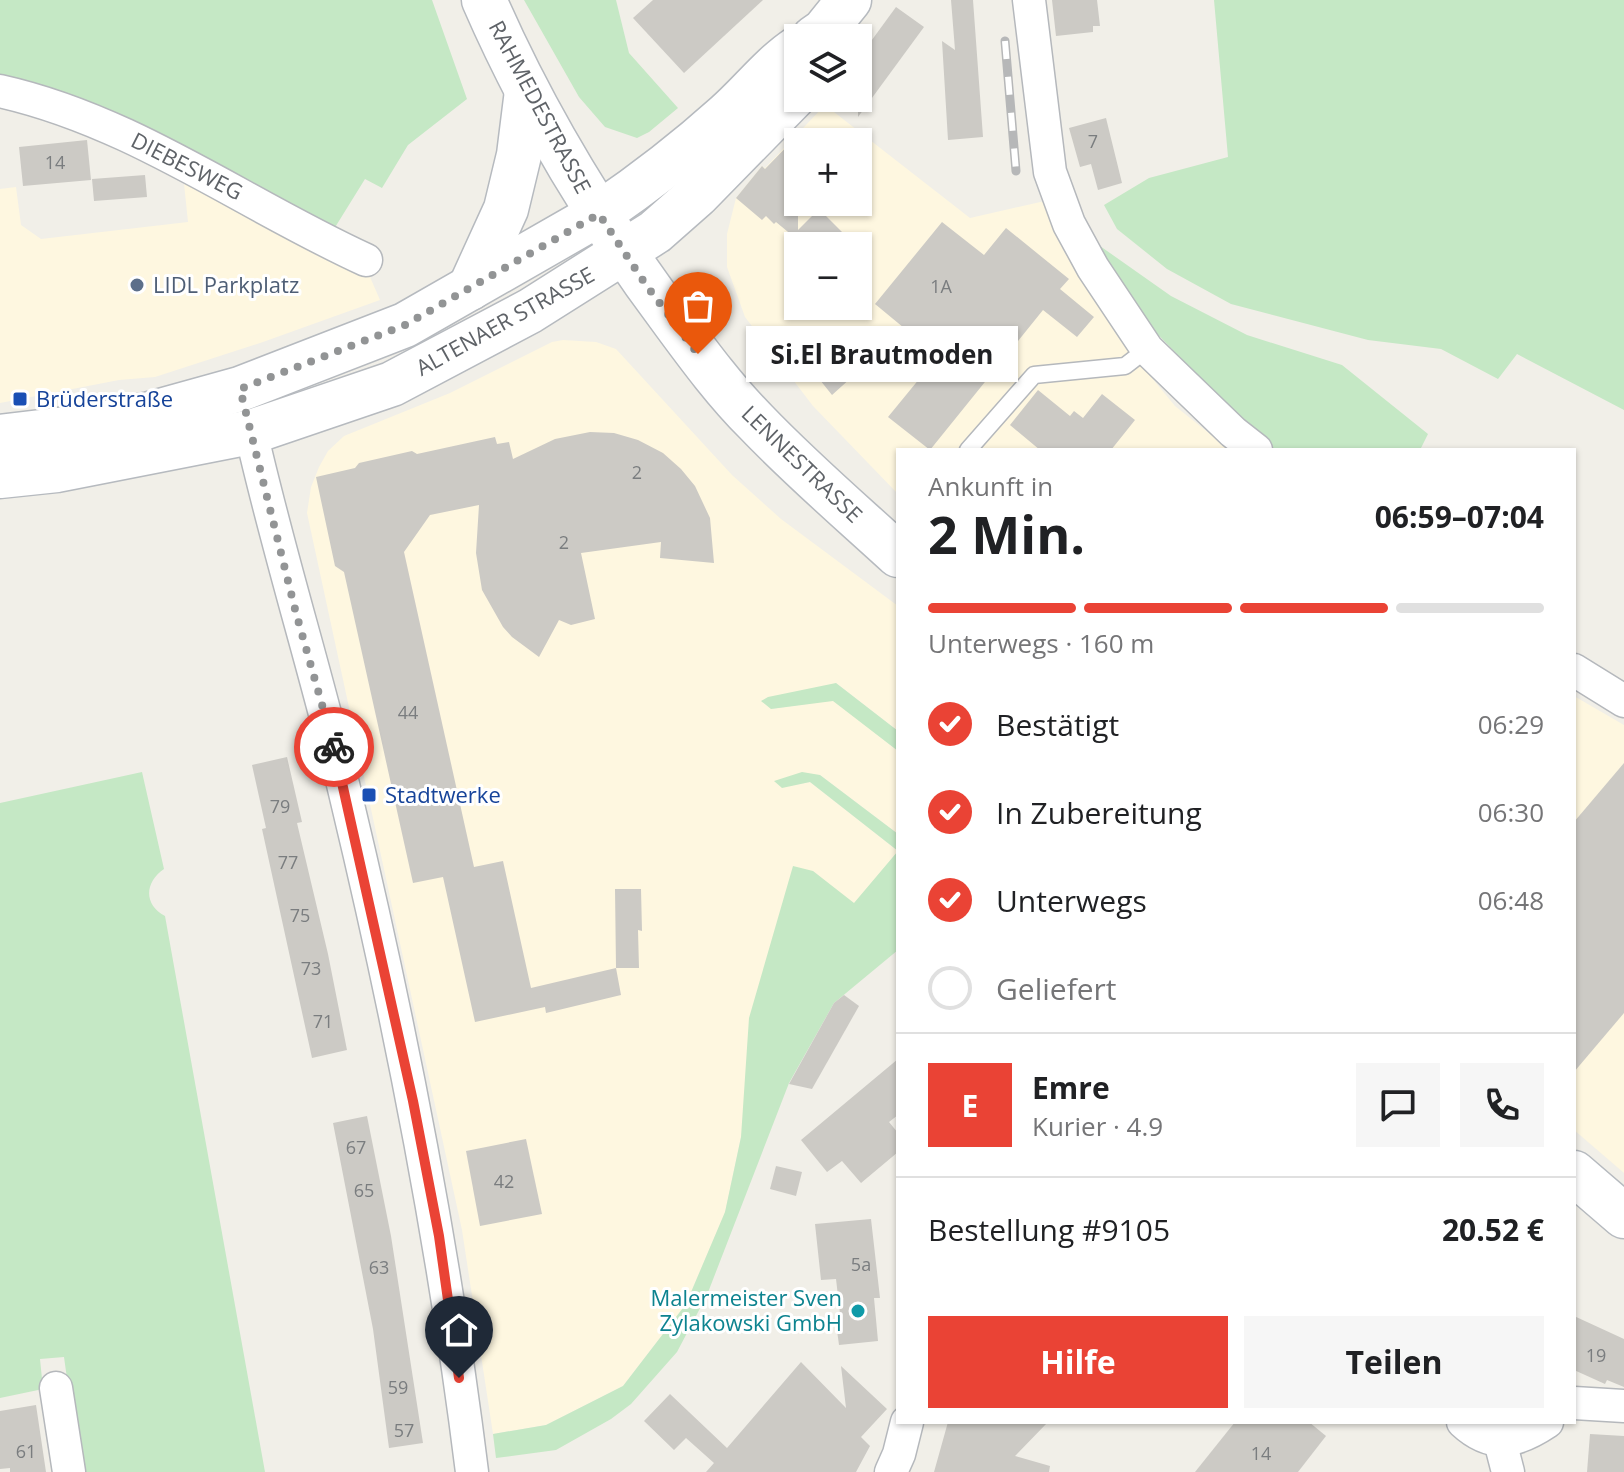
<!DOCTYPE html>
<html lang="de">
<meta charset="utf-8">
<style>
:root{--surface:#fff;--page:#f6f6f6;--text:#202124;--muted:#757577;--line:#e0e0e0;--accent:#ea4335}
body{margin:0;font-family:"Open Sans",sans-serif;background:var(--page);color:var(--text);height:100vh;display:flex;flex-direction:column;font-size:30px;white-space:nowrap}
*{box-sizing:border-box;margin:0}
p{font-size:26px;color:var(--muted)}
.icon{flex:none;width:44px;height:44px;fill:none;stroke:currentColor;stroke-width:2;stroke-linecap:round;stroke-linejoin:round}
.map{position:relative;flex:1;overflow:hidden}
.drawer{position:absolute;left:896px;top:448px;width:680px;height:976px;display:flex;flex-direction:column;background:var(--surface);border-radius:0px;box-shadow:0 2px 6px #0004}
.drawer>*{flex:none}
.buttons{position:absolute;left:784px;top:24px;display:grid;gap:16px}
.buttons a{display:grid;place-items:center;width:88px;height:88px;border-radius:0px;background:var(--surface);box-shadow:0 2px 6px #0004;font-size:40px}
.pin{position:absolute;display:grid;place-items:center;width:68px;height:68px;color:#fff;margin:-82px -34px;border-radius:50% 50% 50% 0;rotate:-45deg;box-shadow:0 0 8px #0007}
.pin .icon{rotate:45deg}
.courier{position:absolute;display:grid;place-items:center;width:80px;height:80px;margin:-40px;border:6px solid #ea4335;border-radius:50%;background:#fff;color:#222;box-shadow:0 2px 10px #0007}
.bubble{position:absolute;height:56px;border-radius:0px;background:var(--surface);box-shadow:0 2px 6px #0004;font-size:26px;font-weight:700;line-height:56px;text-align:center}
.head em{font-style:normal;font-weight:700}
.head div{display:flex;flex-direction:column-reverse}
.head{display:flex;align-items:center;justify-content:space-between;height:136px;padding:0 32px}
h1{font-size:52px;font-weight:700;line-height:60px}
.bar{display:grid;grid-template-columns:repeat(4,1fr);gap:12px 8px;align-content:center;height:96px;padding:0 32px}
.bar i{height:10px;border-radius:6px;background:var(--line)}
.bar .active{background:var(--accent)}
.bar p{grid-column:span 4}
.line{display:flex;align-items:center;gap:20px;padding:0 32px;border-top:2px solid var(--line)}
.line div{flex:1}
.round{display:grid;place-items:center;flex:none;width:84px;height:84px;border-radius:0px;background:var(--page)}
ol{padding:0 32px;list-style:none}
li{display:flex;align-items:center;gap:24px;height:88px}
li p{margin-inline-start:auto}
li .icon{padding:8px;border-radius:50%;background:var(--accent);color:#fff;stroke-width:4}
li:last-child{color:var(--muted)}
li i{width:44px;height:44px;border:4px solid var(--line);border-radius:50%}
.action{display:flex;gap:16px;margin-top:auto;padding:16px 32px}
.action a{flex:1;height:92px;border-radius:0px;background:var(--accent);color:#fff;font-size:32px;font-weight:700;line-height:92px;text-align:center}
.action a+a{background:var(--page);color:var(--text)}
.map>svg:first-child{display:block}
</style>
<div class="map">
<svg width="1624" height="1472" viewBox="0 0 1624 1472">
<rect width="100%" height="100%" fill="#f1efe8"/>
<g fill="#fef7e0" fill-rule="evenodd">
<path d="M825 105 970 218 1045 201 1063 250 1118 337 1175 406 1230 450H898V494L813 406 745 317 727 267V234L736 198 762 166 765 168ZM798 142H858V202H798ZM798 246H858V306H798Z"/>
<polygon points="183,174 370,277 380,300 263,342 155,377 119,380 0,403 0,189 16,187 21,225 41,239 188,222"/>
<polygon points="563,340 596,342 616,349 732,475 781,519 898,606 898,731 836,683 771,709 833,700 898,751 898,834 820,775 783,787 810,782 898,851 854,904 813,871 741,1137 725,1213 686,1304 623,1386 546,1425 493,1434 462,1230 307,513 311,487 319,467 328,451 344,436 450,393 552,342"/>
<polygon points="1574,696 1624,725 1624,1173 1574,1130"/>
</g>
<g fill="#c5e8c5">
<polygon points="0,0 432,0 467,99 408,145 382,188 365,179 334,229 307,218 272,193 129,120 0,74"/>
<polygon points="524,0 616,0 629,53 678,108 649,132 637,138 605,127 579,97"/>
<polygon points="1214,0 1624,0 1624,410 1517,354 1498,379 1441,349 1368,340 1231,304 1167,269 1117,229 1104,205 1149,178 1228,157"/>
<polygon points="1100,246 1171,296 1247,335 1342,365 1428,434 1420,450 1274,450 1239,419 1146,322 1118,282"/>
<polygon points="836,683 898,731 898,751 833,701 771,709 761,701 768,697"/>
<path d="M142 772 164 869C145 882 143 904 165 916L265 1472H80L64 1357 40 1359 43 1389 0 1398V803Z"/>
<polygon points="802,772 820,775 898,834 898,950 834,1003 789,1083 707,1295 677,1352 631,1404 611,1419 556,1450 496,1458 493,1434 546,1425 623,1386 686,1304 725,1212 741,1137 749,1018 793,866 813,871 854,903 898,851 810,782 782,788 774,781"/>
</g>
<g fill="#cccac5">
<polygon points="653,0 763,0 684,73 633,18"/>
<polygon points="951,0 973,0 983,137 948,140 942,41 955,50"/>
<polygon points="1052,0 1097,0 1100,26 1093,26 1093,32 1056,36"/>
<polygon points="896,7 924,27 858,117 858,59"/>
<polygon points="1106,118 1122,183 1098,190 1091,164 1080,167 1069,128"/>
<polygon points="798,135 798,230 819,209 856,246 805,246 776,222 774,224 766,216 762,220 736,198 762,166 765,169"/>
<polygon points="87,140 91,180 23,186 19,147"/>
<polygon points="145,175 147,197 94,201 92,179"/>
<polygon points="942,222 984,255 1006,228 1069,279 1060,289 1094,317 1077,337 1043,310 930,450 888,417 938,356 875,304"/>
<polygon points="819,337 840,360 858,343 872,359 832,395 800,355"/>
<polygon points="1038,390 1070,416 1074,411 1083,418 1102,394 1135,420 1111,450 1040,450 1010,425"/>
<polygon points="590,432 614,433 638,440 663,453 681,469 695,486 710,518 714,563 660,558 661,542 581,553 595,619 571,625 559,620 539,657 512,637 503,627 482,590 476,553 479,505 430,515 404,552 474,867 503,861 531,988 616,968 621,995 546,1013 545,1007 475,1022 443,877 413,883 344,572 335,566 316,477 355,468 359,463 412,451 417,454 495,437 497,444 509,442 513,459 555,439"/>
<polygon points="287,757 302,822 297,823 328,954 347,1050 312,1058 262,829 266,828 252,765"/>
<polygon points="1624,763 1624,1013 1574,1072 1574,822"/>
<polygon points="615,889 641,889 642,931 638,930 639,968 616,968"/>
<polygon points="844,995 859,1006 812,1089 789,1084 834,1003"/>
<polygon points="898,1059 898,1115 889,1122 898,1133 898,1152 861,1183 842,1161 827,1172 801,1140"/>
<polygon points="367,1116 391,1236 423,1443 389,1448 373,1329 333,1123"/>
<polygon points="526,1139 542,1214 480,1226 466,1151"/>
<polygon points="776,1166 802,1172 796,1196 770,1189"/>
<polygon points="871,1219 880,1298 874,1298 878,1341 839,1345 836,1323 841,1322 836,1279 821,1280 815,1224"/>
<polygon points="1574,1316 1624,1339 1624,1387 1607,1380 1605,1384 1574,1370"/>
<polygon points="801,1362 846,1408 841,1366 887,1409 861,1437 870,1446 856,1472 706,1472 714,1463 686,1438 674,1450 644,1421 670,1394 727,1448"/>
<polygon points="36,1405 46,1472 10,1472 10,1468 0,1469 0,1411"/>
<polygon points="948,1422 1048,1422 1015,1456 1050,1466 1049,1472 934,1472"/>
<polygon points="1235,1422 1309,1422 1326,1436 1298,1472 1195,1472"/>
<polygon points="1590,1434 1624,1436 1624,1472 1587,1472"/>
</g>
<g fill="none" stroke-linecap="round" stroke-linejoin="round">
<g stroke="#b5b8bc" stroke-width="19">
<polyline id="service" points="968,450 1034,375 1125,366 1147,349"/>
</g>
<g stroke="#b5b8bc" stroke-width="35">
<g id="minor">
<polyline points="1029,0 1050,172 1069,224 1093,268 1147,349 1233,432 1256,450"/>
<path d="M0 91C134 121 243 204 366 260"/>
<path d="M251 432C279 556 318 677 347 801 400 1022 444 1246 472 1472"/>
<polyline points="1574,670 1624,701"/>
<polyline points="56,1388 69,1472"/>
<polyline points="1574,1403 1624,1406"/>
<path d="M1463 1422C1492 1449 1517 1442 1547 1422"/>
<polyline points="1500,1441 1508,1472"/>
<polyline points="891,1472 899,1454 907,1422"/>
</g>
</g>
<g stroke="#b6babf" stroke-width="47">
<g id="secondary">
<path d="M484 0C534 115 600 223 675 323 700 357 726 392 756 422 801 469 850 511 898 555"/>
<polyline points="814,38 824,31 849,0"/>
<polyline points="470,288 506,209 519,155 527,91"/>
<path d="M0 437 91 426 150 414 240 389 405 325 599 214C643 184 686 151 726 115 750 94 771 66 798 48"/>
<polyline points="0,476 57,470 251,432 392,384 530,311 655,232 697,195 798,92"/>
<polyline points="1574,1173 1624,1216"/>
</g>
</g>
<use href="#service" stroke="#fff" stroke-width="16"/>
<use href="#minor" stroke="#fff" stroke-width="32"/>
<use href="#secondary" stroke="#fff" stroke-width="44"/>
<g stroke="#b6b7b8" stroke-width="9">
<polyline id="rail" points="1005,41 1016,171"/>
</g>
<use href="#rail" stroke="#fff" stroke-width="6" stroke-dasharray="18" stroke-linecap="butt"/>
</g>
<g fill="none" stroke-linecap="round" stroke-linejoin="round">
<polyline stroke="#929495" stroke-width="8" stroke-dasharray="0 14.4" points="334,747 296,613 240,389 405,325 599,214 646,285 698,354"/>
<polyline stroke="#ea4335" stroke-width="10" points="334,747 413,1101 439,1236 459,1378"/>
</g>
<circle fill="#5c6f8a" stroke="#fff" stroke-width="3" cx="137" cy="285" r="8"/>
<g fill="#1a4fb4" stroke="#fff" stroke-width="3">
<rect x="12" y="391" width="16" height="16" rx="4"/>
<rect x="361" y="787" width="16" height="16" rx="4"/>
</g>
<circle fill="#0f9aa8" stroke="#fff" stroke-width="3" cx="858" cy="1311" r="8"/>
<g text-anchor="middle" stroke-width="6" stroke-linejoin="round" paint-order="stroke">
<g font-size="18" fill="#7a7d7f">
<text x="1093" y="148">7</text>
<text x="55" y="169">14</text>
<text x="941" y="293">1A</text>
<text x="637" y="479">2</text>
<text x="564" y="549">2</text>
<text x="408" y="719">44</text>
<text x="280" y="813">79</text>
<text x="288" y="869">77</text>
<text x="300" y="922">75</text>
<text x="311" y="975">73</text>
<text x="323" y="1028">71</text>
<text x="356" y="1154">67</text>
<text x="504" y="1188">42</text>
<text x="364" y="1197">65</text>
<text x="861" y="1271">5a</text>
<text x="379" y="1274">63</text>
<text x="1596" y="1362">19</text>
<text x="398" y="1394">59</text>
<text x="404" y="1437">57</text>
<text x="26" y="1458">61</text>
<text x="1261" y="1460">14</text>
</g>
<g font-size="22" fill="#5f6368" stroke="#fff">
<text transform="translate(540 107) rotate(62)" y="8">RAHMEDESTRASSE</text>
<text transform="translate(187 166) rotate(27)" y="8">DIEBESWEG</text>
<text transform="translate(505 321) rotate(-29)" y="8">ALTENAER STRASSE</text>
<text transform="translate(802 464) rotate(44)" y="8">LENNESTRASSE</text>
</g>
<g font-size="22" fill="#4e5e75" stroke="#fff" text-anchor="start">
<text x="153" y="293">LIDL Parkplatz</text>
</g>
<g font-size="22" fill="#164399" stroke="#fff" text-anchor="start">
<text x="36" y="407">Brüderstraße</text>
<text x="385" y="803">Stadtwerke</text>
</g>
<g font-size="22" fill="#0d838f" stroke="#fff" text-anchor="end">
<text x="842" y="1306">Malermeister Sven<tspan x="842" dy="25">Zylakowski GmbH</tspan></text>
</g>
</g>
</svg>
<div class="buttons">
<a><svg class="icon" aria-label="layers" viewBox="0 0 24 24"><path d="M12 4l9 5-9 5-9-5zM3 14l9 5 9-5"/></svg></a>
<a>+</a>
<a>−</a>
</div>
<div class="pin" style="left:698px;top:354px;background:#ea580c"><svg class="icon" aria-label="bag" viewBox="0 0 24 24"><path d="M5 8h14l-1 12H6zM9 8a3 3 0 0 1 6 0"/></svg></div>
<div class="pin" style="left:459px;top:1378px;background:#1f2937"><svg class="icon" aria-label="home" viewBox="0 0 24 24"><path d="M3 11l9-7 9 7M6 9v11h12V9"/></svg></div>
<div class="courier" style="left:334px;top:747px"><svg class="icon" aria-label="bike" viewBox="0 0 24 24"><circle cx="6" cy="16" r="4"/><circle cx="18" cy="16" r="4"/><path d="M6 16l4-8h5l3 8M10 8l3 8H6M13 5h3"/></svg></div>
<div class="bubble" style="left:746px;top:326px;width:272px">Si.El Brautmoden</div>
<section class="drawer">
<div class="head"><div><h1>2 Min.</h1><p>Ankunft in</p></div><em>06:59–07:04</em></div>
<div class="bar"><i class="active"></i><i class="active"></i><i class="active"></i><i></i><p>Unterwegs · 160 m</p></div>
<ol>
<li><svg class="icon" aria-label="check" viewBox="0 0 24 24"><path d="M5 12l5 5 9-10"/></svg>Bestätigt<p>06:29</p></li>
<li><svg class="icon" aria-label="check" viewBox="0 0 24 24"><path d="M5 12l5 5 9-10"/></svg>In Zubereitung<p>06:30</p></li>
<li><svg class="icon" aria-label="check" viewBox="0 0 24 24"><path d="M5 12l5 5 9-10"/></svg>Unterwegs<p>06:48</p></li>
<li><i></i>Geliefert</li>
</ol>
<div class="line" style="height:144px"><b class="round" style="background:var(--accent);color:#fff">E</b><div><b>Emre</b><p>Kurier · 4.9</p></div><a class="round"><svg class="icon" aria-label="chat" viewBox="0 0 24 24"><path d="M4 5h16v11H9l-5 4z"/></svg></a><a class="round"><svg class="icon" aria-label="phone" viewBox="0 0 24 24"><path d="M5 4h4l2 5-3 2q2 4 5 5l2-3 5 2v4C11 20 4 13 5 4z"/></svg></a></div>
<div class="line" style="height:104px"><div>Bestellung #9105</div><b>20.52 €</b></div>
<div class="action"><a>Hilfe</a><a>Teilen</a></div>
</section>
</div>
